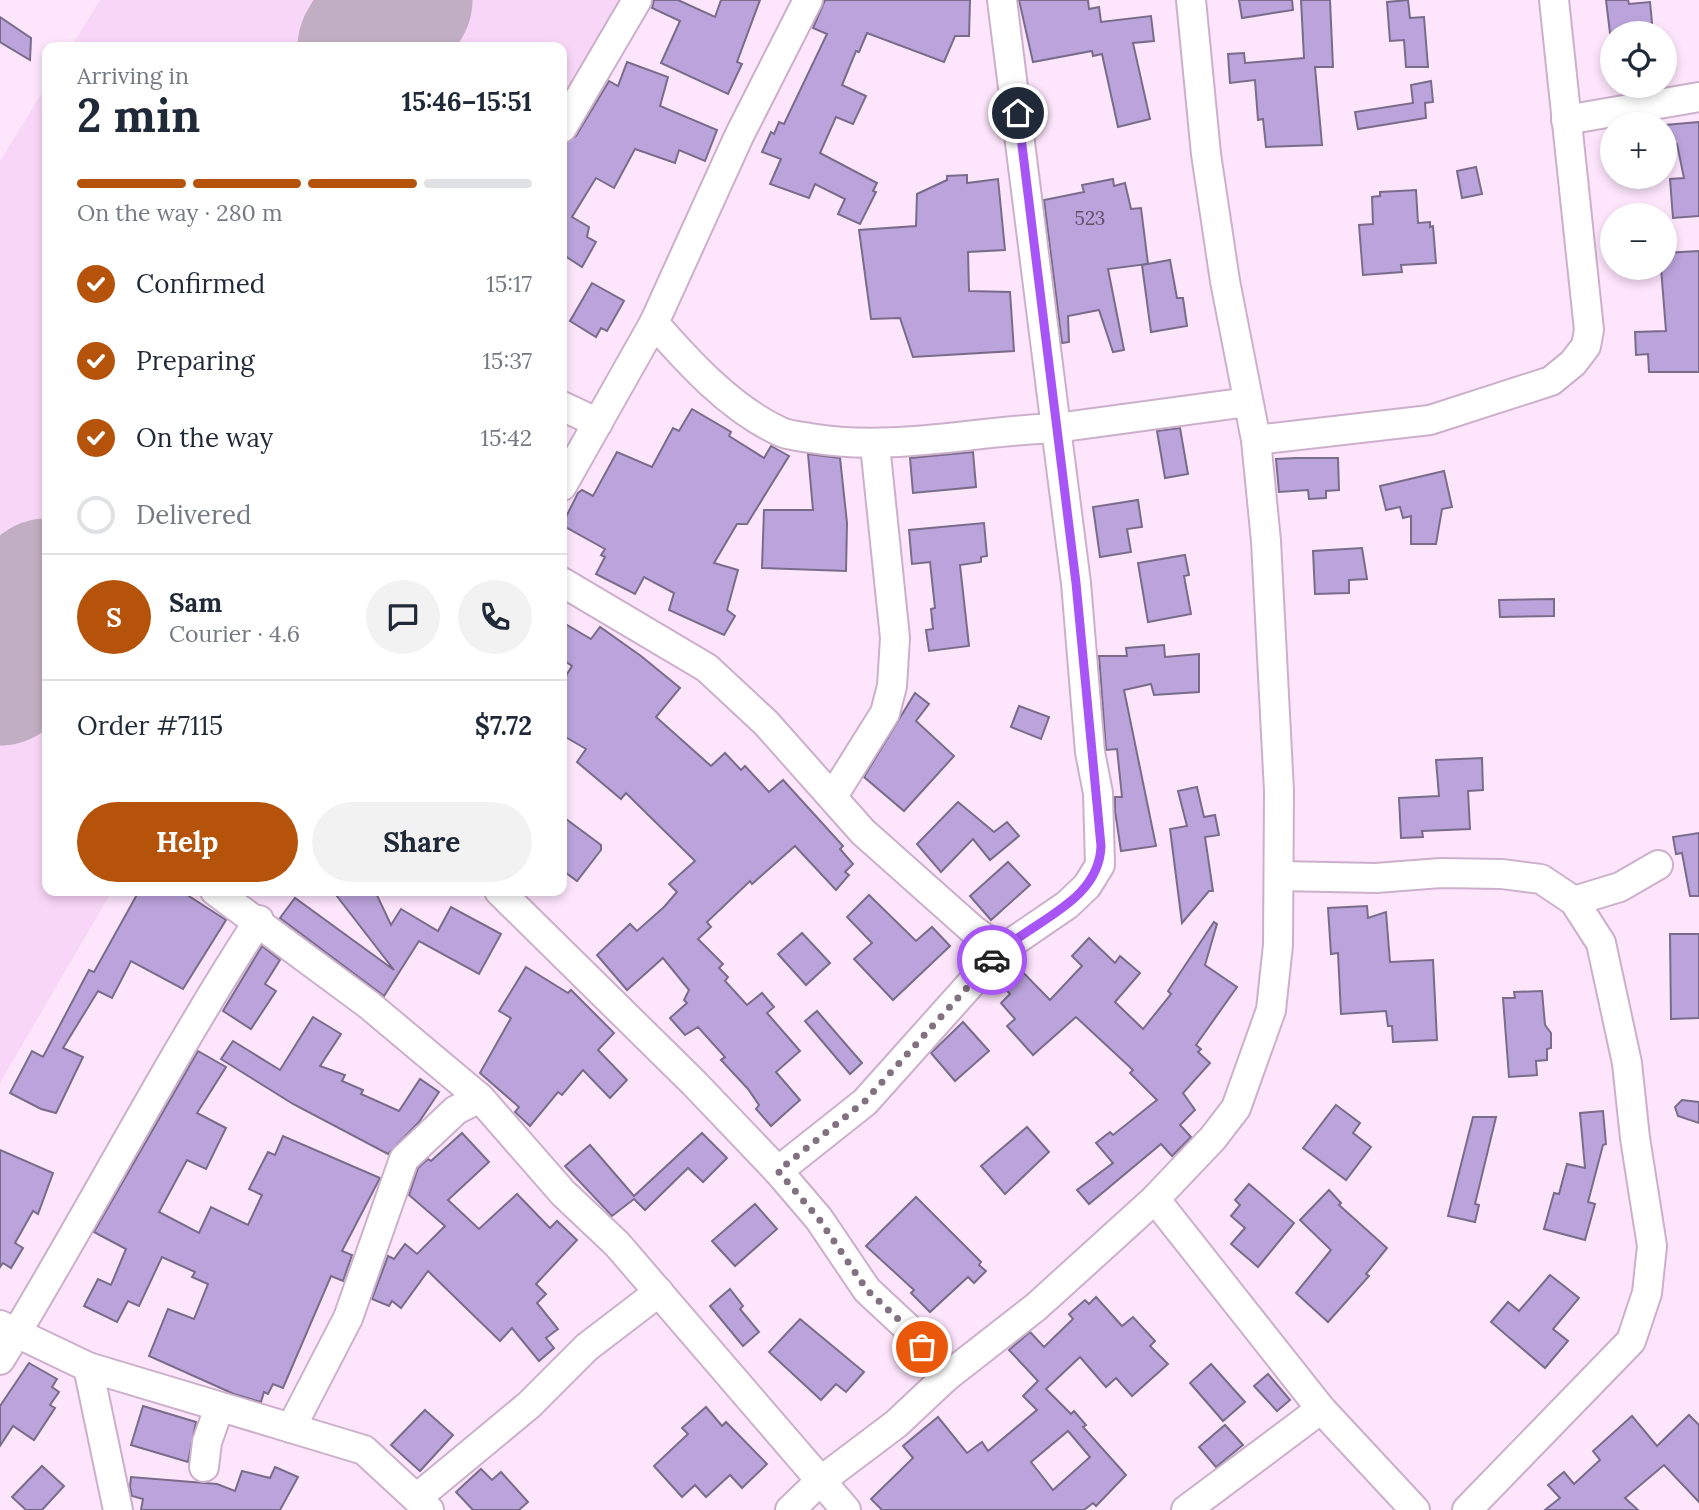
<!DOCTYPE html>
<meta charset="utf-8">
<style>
:root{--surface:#fff;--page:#f2f2f3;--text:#1f2937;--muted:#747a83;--line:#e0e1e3;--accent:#b45309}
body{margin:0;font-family:Lora,serif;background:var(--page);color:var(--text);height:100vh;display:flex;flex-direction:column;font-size:26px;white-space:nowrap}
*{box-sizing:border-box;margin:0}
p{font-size:23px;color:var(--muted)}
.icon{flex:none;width:38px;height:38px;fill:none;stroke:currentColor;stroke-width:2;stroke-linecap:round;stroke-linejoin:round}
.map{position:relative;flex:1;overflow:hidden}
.details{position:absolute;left:42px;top:42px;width:525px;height:854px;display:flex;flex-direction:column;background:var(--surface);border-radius:14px;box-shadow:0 4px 10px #0003}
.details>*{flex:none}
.controls{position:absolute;left:1600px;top:21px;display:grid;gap:14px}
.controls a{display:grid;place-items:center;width:77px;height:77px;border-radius:50%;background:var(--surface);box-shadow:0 4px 10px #0003;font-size:35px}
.pin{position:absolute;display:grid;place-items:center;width:60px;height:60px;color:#fff;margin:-30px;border:4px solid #fff;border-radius:50%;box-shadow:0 2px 7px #0007}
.courier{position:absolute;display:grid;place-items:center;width:70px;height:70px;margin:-35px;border:5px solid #a855f7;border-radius:50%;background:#fff;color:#222;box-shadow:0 2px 9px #0007}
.head em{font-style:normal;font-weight:700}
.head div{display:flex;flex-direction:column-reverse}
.head{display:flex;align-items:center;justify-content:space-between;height:119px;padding:0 35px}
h1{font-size:46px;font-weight:700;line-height:52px}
.bar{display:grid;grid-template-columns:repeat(4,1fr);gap:10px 7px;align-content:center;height:84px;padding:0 35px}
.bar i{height:9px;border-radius:5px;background:var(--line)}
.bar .active{background:var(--accent)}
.bar p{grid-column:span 4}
.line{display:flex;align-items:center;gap:18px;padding:0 35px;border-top:2px solid var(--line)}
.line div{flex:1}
.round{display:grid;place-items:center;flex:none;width:74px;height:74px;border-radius:37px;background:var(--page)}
ol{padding:0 35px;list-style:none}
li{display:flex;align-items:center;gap:21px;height:77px}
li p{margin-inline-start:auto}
li .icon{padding:7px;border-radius:50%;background:var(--accent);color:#fff;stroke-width:4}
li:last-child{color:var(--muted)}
li i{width:38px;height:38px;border:4px solid var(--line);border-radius:50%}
.primary-button{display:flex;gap:14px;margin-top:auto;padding:14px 35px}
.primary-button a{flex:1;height:80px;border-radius:42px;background:var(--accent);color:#fff;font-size:28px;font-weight:700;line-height:80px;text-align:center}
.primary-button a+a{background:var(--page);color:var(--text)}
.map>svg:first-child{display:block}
</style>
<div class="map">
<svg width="1699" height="1510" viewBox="0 0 1699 1510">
<rect width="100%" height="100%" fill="#fde5fc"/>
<g fill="#f8d6f7">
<polygon points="100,0 623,0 562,108 562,47 71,47"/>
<polygon points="47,85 47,891 112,891 0,1083 0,161"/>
</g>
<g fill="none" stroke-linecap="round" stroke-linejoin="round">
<g stroke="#c2aec2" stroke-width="147">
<polyline points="371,47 399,0"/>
<polyline points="0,672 47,592"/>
</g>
</g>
<g fill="#bba4dc" stroke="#786c8a" stroke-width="2" fill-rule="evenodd">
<polygon points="654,0 678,0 715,17 721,0 760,0 737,62 742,64 728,94 661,63 680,21 652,8"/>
<polygon points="825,0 970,0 969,36 955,36 944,62 867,33 859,52 856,51 842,85 866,96 853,124 836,117 820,153 877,183 873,191 876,192 860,224 838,214 845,199 815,184 809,198 770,184 781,159 762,152 771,132 774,134 779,122 784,124 827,34 813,28"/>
<polygon points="1019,0 1088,0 1089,9 1099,7 1101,22 1151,16 1154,41 1133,43 1150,119 1118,127 1102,54 1093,56 1092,51 1033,62"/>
<polygon points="1239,0 1292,0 1293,10 1242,18"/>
<polygon points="1301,0 1330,0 1333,67 1315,67 1322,145 1266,147 1263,119 1258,120 1255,80 1230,83 1228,54 1244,53 1245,63 1304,58"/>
<polygon points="1408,0 1410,18 1424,17 1428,67 1406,67 1404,40 1390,41 1387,2"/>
<polygon points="1606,0 1628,0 1629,4 1650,2 1653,33 1610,33"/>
<polygon points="0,17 31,38 30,60 0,42"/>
<polygon points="627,62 668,77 660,106 717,130 705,161 679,150 675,163 635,149 614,188 596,178 572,217 589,227 587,237 596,242 582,267 562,254 562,145 576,136 609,81 618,86"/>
<polygon points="1431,81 1433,102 1425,103 1426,118 1358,129 1355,112 1413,103 1411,85"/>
<polygon points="1699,122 1699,216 1673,218 1670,179 1684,178 1677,144 1667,145 1665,125"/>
<polygon points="1476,167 1482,194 1462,198 1457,171"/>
<polygon points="967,175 967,183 998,179 1005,250 968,252 969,291 1010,292 1014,351 913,357 900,318 871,319 859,230 916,226 917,194 947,180 947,176"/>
<polygon points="1113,179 1114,186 1125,183 1131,209 1141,208 1148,264 1108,269 1124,350 1113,352 1099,310 1068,316 1069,342 1062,343 1044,200 1084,192 1082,185"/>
<polygon points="1416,190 1418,223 1430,222 1430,227 1433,226 1436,263 1401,265 1402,272 1363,275 1359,225 1373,224 1372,197 1380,196 1380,192"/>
<polygon points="1699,251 1699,372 1649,372 1648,354 1636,355 1635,332 1666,331 1661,268 1664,268 1664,253"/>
<polygon points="1170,260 1177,298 1183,298 1187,326 1151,332 1142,265"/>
<polygon points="592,283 624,301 607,331 601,328 596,337 570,321"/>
<polygon points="692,409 731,432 729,436 764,458 771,446 789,456 747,524 737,524 714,563 738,570 727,610 735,616 724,635 669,610 674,593 644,577 635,594 596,574 605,557 601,555 605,549 562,525 578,493 582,490 593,496 617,452 652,467 673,428 679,431"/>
<polygon points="1180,428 1188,474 1165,478 1157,431"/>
<polygon points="973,452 976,487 913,493 910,458"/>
<polygon points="808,454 840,458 847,523 846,571 762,568 764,510 813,510"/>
<polygon points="1296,458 1338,458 1339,490 1326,491 1326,498 1309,499 1308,490 1279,492 1276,459"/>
<polygon points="1444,471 1452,507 1442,509 1436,544 1411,544 1411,516 1403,518 1400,507 1386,510 1380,486"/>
<polygon points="1138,500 1142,527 1127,529 1131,552 1100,557 1093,507"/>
<polygon points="984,523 987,556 981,557 981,562 960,565 969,646 929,651 926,630 933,629 931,609 935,608 930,562 912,564 909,530"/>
<polygon points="1362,548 1367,579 1349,580 1349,593 1315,594 1313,551"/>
<polygon points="1185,555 1189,575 1184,576 1191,614 1148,622 1138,563"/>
<polygon points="1554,599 1554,616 1500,617 1499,600"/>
<polygon points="562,622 591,639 600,627 641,656 680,688 656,717 711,766 725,753 741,770 745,766 769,792 783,780 843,846 840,849 853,864 845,872 849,875 836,890 795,846 752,884 750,881 707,922 711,927 698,939 723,964 719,968 728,977 725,981 747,1005 762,993 774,1007 767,1013 800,1051 776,1072 800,1100 771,1126 756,1109 759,1105 748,1089 721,1060 725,1057 698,1027 685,1035 670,1018 687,1003 684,1000 689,990 663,958 627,990 597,955 630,924 637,931 664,907 677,892 669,884 695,861 626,793 621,799 577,762 586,749 562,735 562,682 572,666 562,659"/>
<polygon points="1164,645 1165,657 1199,654 1199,692 1154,695 1151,684 1124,690 1156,846 1121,851 1115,811 1115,797 1122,797 1117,749 1106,750 1099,656 1127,656 1126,648"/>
<polygon points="915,693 929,704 916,721 954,756 904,811 864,777"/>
<polygon points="1019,706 1049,717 1041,739 1011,727"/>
<polygon points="1482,758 1483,790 1468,791 1470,829 1422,831 1423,837 1401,838 1399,798 1439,796 1436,760"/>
<polygon points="1197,787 1204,817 1215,815 1219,835 1205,837 1213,891 1209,891 1182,923 1170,829 1187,826 1178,791"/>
<polygon points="958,802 994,832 1007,822 1019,836 990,860 973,839 941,872 917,844"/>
<polygon points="562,816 601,845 601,850 577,881 562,870"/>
<polygon points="1699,833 1699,896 1690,896 1682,853 1676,854 1673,837"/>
<polygon points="1008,862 1030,885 991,920 970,896"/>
<polygon points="139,891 181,891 226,920 183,989 131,961 112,998 98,991 63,1048 83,1057 56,1113 41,1109 10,1093 32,1051 43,1057 89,970 94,972"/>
<polygon points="333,891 375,891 391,925 401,909 438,931 451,907 501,934 479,974 419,941 384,996 280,918 295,898 394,970"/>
<polygon points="869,895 916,941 932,927 950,946 893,1000 854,959 872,943 847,917"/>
<polygon points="1367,906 1368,918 1386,912 1390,962 1433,960 1437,1040 1393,1042 1392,1026 1388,1026 1386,1011 1341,1014 1338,953 1331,954 1328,908"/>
<polygon points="1214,922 1217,924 1205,965 1237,987 1196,1045 1201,1049 1198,1052 1210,1063 1183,1093 1195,1110 1180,1125 1191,1137 1172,1156 1161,1144 1089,1204 1077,1190 1113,1163 1096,1143 1110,1132 1113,1135 1157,1100 1130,1073 1133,1070 1076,1017 1033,1055 1007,1026 1015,1019 1001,1003 1010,994 997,979 1013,962 1050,1000 1082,966 1072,956 1089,938 1115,963 1120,956 1140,973 1115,1002 1143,1029 1171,994 1168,991"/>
<polygon points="802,933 830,963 806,985 778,954"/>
<polygon points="1670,934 1699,934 1699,1018 1671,1019"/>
<polygon points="262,946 280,960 265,984 276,991 251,1029 223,1011"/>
<polygon points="526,967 568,993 571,990 614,1033 598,1050 627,1080 610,1098 583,1070 562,1095 558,1092 530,1126 515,1112 519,1107 480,1073 511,1018 499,1011"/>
<polygon points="1542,991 1545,1025 1551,1033 1551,1048 1547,1049 1547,1060 1536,1061 1537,1075 1509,1077 1503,998 1515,998 1514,992"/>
<polygon points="817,1011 862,1063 850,1074 805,1021"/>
<polygon points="313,1017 341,1034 320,1066 345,1075 342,1081 363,1090 361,1094 399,1111 420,1079 439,1092 419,1122 388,1154 293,1104 221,1059 233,1041 280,1070"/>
<polygon points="963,1022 989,1051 955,1081 931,1053"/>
<polygon points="198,1051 226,1067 197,1113 226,1128 206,1169 187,1160 159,1212 199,1233 211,1207 248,1225 262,1195 249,1189 268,1152 275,1155 283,1136 380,1178 342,1251 352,1255 343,1281 331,1276 283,1388 273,1384 268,1394 264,1392 261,1402 234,1394 149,1356 168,1309 194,1319 208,1284 192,1277 195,1272 162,1257 139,1306 128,1301 117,1322 84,1306 98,1279 111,1285 126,1249 94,1232"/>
<polygon points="1682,1100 1699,1102 1699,1123 1678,1116 1675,1107"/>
<polygon points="1336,1105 1360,1123 1353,1133 1371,1147 1346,1180 1303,1148"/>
<polygon points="1603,1111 1606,1144 1603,1145 1588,1202 1595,1204 1585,1240 1544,1229 1554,1193 1559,1194 1567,1164 1585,1168 1580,1113"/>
<polygon points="1473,1117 1496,1117 1475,1204 1479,1205 1475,1222 1448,1216"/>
<polygon points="1027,1127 1049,1152 1005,1194 981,1166"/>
<polygon points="462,1133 489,1162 448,1200 479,1229 517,1194 550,1228 557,1221 577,1240 536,1284 546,1294 537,1303 558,1329 546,1338 554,1348 539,1361 512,1328 500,1341 428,1271 401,1308 392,1301 389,1306 372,1299 388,1256 394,1259 405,1244 417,1254 445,1226 409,1195 418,1168 428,1159 431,1161"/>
<polygon points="702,1133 727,1158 703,1182 688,1168 645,1210 634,1199 612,1216 565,1166 590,1145 634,1196"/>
<polygon points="0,1150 53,1173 38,1214 33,1211 15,1243 23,1248 11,1268 3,1263 0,1267"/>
<polygon points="1249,1184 1294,1223 1258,1267 1231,1244 1245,1228 1231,1216 1240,1205 1235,1200"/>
<polygon points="1329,1190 1341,1203 1339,1205 1387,1248 1366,1274 1369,1276 1328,1322 1296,1293 1331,1250 1300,1220"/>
<polygon points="916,1197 981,1262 979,1265 986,1271 974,1283 968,1277 930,1312 911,1293 914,1290 866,1246"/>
<polygon points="755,1204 777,1229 735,1266 712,1241"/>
<polygon points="1550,1275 1579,1298 1553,1329 1568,1341 1545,1368 1491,1322 1508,1302 1519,1311"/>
<polygon points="730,1289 743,1306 740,1309 759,1332 743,1346 710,1306"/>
<path d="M1096 1297 1122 1326 1133 1317 1155 1341 1150 1346 1168 1364 1132 1396 1116 1378 1106 1387 1080 1357 1046 1389 1071 1414 1074 1411 1086 1425 1083 1427 1126 1475 1096 1506 1093 1503 1084 1510H882L871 1499 913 1458 903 1446 938 1417 967 1453 982 1442 988 1451 1037 1410 1023 1396 1038 1381 1009 1350 1030 1332 1044 1347 1073 1319 1069 1314 1085 1300 1089 1304ZM1068 1431 1090 1457 1053 1490 1031 1462Z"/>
<polygon points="800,1319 864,1372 846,1392 836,1384 821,1400 769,1352"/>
<polygon points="29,1363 57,1379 52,1387 59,1392 50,1405 55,1408 34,1440 13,1426 0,1446 0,1406"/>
<polygon points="1211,1364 1245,1402 1223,1421 1190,1383"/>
<polygon points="1268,1374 1290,1400 1277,1411 1254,1386"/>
<polygon points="143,1406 196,1422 188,1462 131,1445"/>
<polygon points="706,1407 722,1426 726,1422 767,1464 742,1488 730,1475 706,1497 695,1485 682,1497 654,1466 688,1434 682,1428"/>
<polygon points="425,1410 453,1435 420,1471 391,1445"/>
<polygon points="1689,1415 1699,1425 1699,1502 1664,1465 1625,1498 1638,1510 1545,1510 1560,1498 1548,1485 1564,1472 1574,1484 1600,1460 1593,1451 1632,1416 1657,1446"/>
<polygon points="1225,1425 1243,1445 1216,1467 1199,1447"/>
<polygon points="42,1466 64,1486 42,1510 26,1510 12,1497"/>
<polygon points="275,1467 298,1477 280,1510 141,1510 143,1499 132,1496 130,1487 131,1477 217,1484 235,1491 242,1471 270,1478"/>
<polygon points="481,1469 492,1480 501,1472 528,1502 519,1510 473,1510 456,1492"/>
</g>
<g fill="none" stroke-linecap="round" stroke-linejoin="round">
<g stroke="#ccb0cb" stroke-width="32">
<g id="minor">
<polyline points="1566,120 1699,97"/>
<polyline points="562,128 637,0"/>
<path d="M654 323C689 363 730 408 779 431 788 436 800 436 810 438 894 452 972 431 1056 428L1002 0"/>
<polyline points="562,406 598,423"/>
<polyline points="1256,440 1430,420 1551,381 1573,363 1586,346 1589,330 1554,0"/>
<polyline points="562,486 654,323 739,136 808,0"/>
<polyline points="562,582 707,668 766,723 863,832 972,929 1001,950 865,1102 778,1171"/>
<polyline points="833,796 885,713 892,686 895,638 875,445"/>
<polyline points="1279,876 1376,878 1441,873 1502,874 1541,879 1574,901 1601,943 1627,1063 1635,1138 1652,1246 1647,1293 1631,1341 1467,1510"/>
<polyline points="215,891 369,1005 480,1098 563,1193 617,1244 846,1510"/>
<polyline points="499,891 694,1083 778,1171 819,1219 867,1290 911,1331 945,1378"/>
<polyline points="1574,901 1620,887 1658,865"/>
<polyline points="1001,950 1067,905 1087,886 1100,865 1098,793 1090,752 1076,583 1056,428 1248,402"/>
<polyline points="1155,1199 1321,1409 1415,1510"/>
<polyline points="0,1325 88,1367 291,1428"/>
<path d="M0 1360C89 1215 166 1063 259 920"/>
<polyline points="88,1367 118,1510"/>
<polyline points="204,1467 207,1442 219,1408"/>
<polyline points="418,1497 529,1405 587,1347 659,1292"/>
<polyline points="429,1510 364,1450 291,1428 348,1318 404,1159 456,1110 480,1098"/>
<polyline points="790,1510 819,1482 896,1424 945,1378 1036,1307 1155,1199 1213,1138 1236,1108 1271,1010 1278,945 1279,791 1266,541 1256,440 1225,281 1206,154 1191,0"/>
<polyline points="1186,1510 1321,1409"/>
</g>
</g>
<use href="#minor" stroke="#fff" stroke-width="28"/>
</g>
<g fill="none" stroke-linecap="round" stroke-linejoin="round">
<polyline stroke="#827281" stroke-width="7" stroke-dasharray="0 12.6" points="922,1347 911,1331 867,1290 819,1219 778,1171 865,1101 992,960"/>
<path stroke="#a855f7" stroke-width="9" d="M992 960C1026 922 1099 905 1101 846L1076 583 1018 113"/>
</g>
<g text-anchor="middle" stroke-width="6" stroke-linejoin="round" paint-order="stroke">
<g font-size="19" fill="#5e5066">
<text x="1090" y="225">523</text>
</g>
</g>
</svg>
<div class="controls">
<a><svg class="icon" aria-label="locate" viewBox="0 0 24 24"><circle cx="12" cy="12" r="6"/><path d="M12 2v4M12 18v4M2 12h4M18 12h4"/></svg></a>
<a>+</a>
<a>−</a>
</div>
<div class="pin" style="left:922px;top:1347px;background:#ea580c"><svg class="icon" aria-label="bag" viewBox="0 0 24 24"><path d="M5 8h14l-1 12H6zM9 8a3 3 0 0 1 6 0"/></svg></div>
<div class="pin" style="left:1018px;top:113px;background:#1f2937"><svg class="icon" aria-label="home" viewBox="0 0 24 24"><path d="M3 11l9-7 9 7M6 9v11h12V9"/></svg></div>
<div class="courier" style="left:992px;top:960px"><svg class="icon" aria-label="car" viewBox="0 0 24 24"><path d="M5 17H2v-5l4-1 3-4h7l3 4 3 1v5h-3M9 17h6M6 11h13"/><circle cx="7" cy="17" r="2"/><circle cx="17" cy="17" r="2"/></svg></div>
<section class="details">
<div class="head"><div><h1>2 min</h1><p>Arriving in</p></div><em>15:46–15:51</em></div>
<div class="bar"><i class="active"></i><i class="active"></i><i class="active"></i><i></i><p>On the way · 280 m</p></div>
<ol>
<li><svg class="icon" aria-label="check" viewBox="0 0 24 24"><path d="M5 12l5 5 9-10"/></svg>Confirmed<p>15:17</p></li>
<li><svg class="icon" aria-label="check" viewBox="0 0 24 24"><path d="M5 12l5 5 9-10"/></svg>Preparing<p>15:37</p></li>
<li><svg class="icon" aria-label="check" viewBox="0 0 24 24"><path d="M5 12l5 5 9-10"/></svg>On the way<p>15:42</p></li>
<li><i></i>Delivered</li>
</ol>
<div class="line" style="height:126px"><b class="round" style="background:var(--accent);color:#fff">S</b><div><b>Sam</b><p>Courier · 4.6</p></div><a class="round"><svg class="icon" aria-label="chat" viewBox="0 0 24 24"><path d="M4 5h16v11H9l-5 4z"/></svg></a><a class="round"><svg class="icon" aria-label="phone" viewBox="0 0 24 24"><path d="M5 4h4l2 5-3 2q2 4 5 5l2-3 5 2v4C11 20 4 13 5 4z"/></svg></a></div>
<div class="line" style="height:91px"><div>Order #7115</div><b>$7.72</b></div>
<div class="primary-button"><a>Help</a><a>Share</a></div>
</section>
</div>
